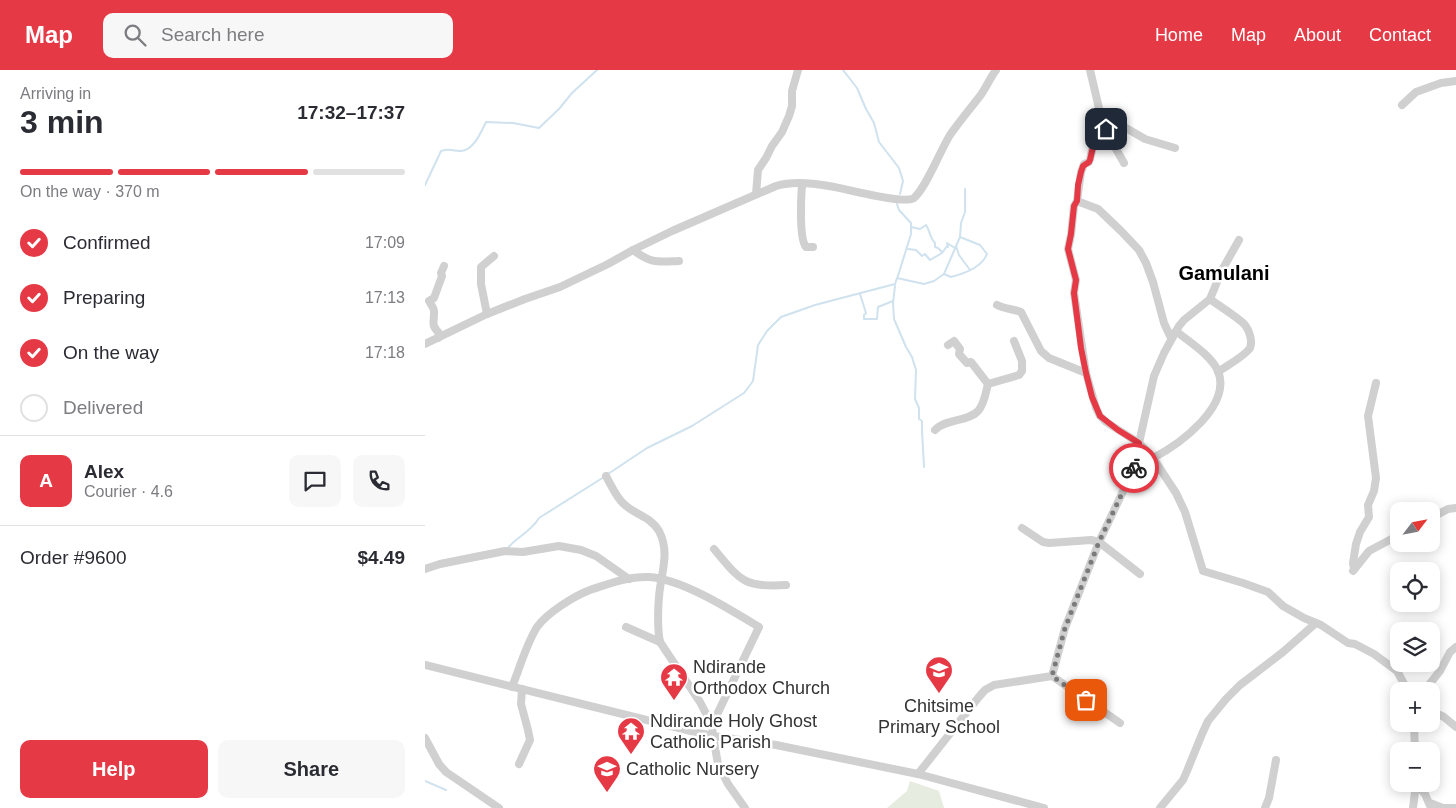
<!DOCTYPE html>
<meta charset="utf-8">
<style>
:root{--surface:#fff;--page:#f7f7f7;--text:#2b2b33;--muted:#7c7c81;--line:#e1e1e2;--accent:#e63946}
body{margin:0;font-family:Helvetica,sans-serif;background:var(--page);color:var(--text);height:100vh;display:flex;flex-direction:column;font-size:19px;white-space:nowrap}
*{box-sizing:border-box;margin:0}
p{font-size:16px;color:var(--muted)}
.icon{flex:none;width:28px;height:28px;fill:none;stroke:currentColor;stroke-width:2;stroke-linecap:round;stroke-linejoin:round}
.map{position:relative;flex:1;overflow:hidden}
.side{display:flex;flex-direction:column;background:var(--surface);width:425px}
.side>*{flex:none}
.needle{width:32px;rotate:58deg}
.fabs{position:absolute;left:965px;top:432px;display:grid;gap:10px}
.fabs a{display:grid;place-items:center;width:50px;height:50px;border-radius:10px;background:var(--surface);box-shadow:0 2px 12px #0003;font-size:25px}
.pin{position:absolute;display:grid;place-items:center;width:42px;height:42px;color:#fff;margin:-21px;border-radius:10px;box-shadow:0 2px 8px #0006}
.courier{position:absolute;display:grid;place-items:center;width:50px;height:50px;margin:-25px;border:4px solid #e63946;border-radius:50%;background:#fff;color:#222;box-shadow:0 1px 6px #0007}
.summary em{font-style:normal;font-weight:700}
.summary div{display:flex;flex-direction:column-reverse}
.summary{display:flex;align-items:center;justify-content:space-between;height:85px;padding:0 20px}
h1{font-size:32px;font-weight:700;line-height:38px}
.bar{display:grid;grid-template-columns:repeat(4,1fr);gap:8px 5px;align-content:center;height:60px;padding:0 20px}
.bar i{height:6px;border-radius:4px;background:var(--line)}
.bar .selected{background:var(--accent)}
.bar p{grid-column:span 4}
.line{display:flex;align-items:center;gap:12px;padding:0 20px;border-top:1px solid var(--line)}
.line div{flex:1}
.round{display:grid;place-items:center;flex:none;width:52px;height:52px;border-radius:10px;background:var(--page)}
ol{padding:0 20px;list-style:none}
li{display:flex;align-items:center;gap:15px;height:55px}
li p{margin-inline-start:auto}
li .icon{padding:5px;border-radius:50%;background:var(--accent);color:#fff;stroke-width:4}
li:last-child{color:var(--muted)}
li i{width:28px;height:28px;border:2px solid var(--line);border-radius:50%}
.primary-button{display:flex;gap:10px;margin-top:auto;padding:10px 20px}
.primary-button a{flex:1;height:58px;border-radius:10px;background:var(--accent);color:#fff;font-size:20px;font-weight:700;line-height:58px;text-align:center}
.primary-button a+a{background:var(--page);color:var(--text)}
header{display:flex;align-items:center;gap:30px;box-sizing:border-box;height:70px;padding:0 25px;background:var(--accent);color:#fff}
header strong{font-size:24px}
nav{display:flex;gap:28px;margin-inline-start:auto;font-size:18px}
.search{width:350px;height:45px;background:var(--page);display:flex;align-items:center;gap:12px;box-sizing:border-box;padding:0 18px;border-radius:10px;color:var(--muted);font-size:19px}
main{display:flex;flex:1;min-height:0}
.map>svg:first-child{display:block}
</style>
<header>
<strong>Map</strong>
<div class="search"><svg class="icon" aria-label="search" viewBox="0 0 24 24"><circle cx="10" cy="10" r="6"/><path d="M15 15l6 6"/></svg>Search here</div>
<nav><a>Home</a><a>Map</a><a>About</a><a>Contact</a></nav>
</header>
<main>
<section class="side">
<div class="summary"><div><h1>3 min</h1><p>Arriving in</p></div><em>17:32–17:37</em></div>
<div class="bar"><i class="selected"></i><i class="selected"></i><i class="selected"></i><i></i><p>On the way · 370 m</p></div>
<ol>
<li><svg class="icon" aria-label="check" viewBox="0 0 24 24"><path d="M5 12l5 5 9-10"/></svg>Confirmed<p>17:09</p></li>
<li><svg class="icon" aria-label="check" viewBox="0 0 24 24"><path d="M5 12l5 5 9-10"/></svg>Preparing<p>17:13</p></li>
<li><svg class="icon" aria-label="check" viewBox="0 0 24 24"><path d="M5 12l5 5 9-10"/></svg>On the way<p>17:18</p></li>
<li><i></i>Delivered</li>
</ol>
<div class="line" style="height:90px"><b class="round" style="background:var(--accent);color:#fff">A</b><div><b>Alex</b><p>Courier · 4.6</p></div><a class="round"><svg class="icon" aria-label="chat" viewBox="0 0 24 24"><path d="M4 5h16v11H9l-5 4z"/></svg></a><a class="round"><svg class="icon" aria-label="phone" viewBox="0 0 24 24"><path d="M5 4h4l2 5-3 2q2 4 5 5l2-3 5 2v4C11 20 4 13 5 4z"/></svg></a></div>
<div class="line" style="height:65px"><div>Order #9600</div><b>$4.49</b></div>
<div class="primary-button"><a>Help</a><a>Share</a></div>
</section>
<div class="map">
<svg width="1031" height="738" viewBox="0 0 1031 738">
<rect width="100%" height="100%" fill="#fff"/>
<polygon fill="#e6ecdf" points="485,711 514,721 519,738 462,738 482,721"/>
<g fill="none" stroke-linecap="round" stroke-linejoin="round">
<g stroke="#cfe2ee" stroke-width="2">
<polyline points="418,0 432,18 441,39 449,53 454,72 474,98 478,111 475,124"/>
<path d="M0 115 16 81C26 78 26 81 36 81 49 80 56 62 61 52L88 53 114 58 134 39 147 23 172 0"/>
<polyline points="472,134 474,140 486,153 486,164 472,209"/>
<path d="M486 157 495 159 501 155C505 161 505 168 510 173V177L513 178 517 182"/>
<polyline points="531,176 534,185 545,200"/>
<polyline points="483,179 491,180 497,186 500,184 505,190 517,183 522,176 523,177 522,173 530,178"/>
<path d="M519 204 526 207C538 204 557 197 562 184L555 175 535 167"/>
<polyline points="470,216 468,233 469,249 481,277 487,287 491,300 490,329 494,338 494,349 497,351 497,360 499,397"/>
<polyline points="435,224 441,243 439,245 439,249 452,249 453,237 468,231"/>
<polyline points="183,404 222,378 267,356 319,323 328,311 333,275 342,261 356,247 390,235 470,214 472,208 499,214 509,211 519,204 535,167 536,153 540,142 540,119"/>
<path d="M82 479C91 467 106 462 114 448L179 407"/>
<polyline points="0,711 21,720"/>
</g>
<g stroke="#d0d0d0" stroke-width="8">
<polyline points="665,0 677,51 682,63 699,93"/>
<polyline points="977,35 991,22 1016,13 1031,11"/>
<polyline points="677,51 694,54 720,69 750,78"/>
<polyline points="682,63 680,64 672,58 669,64 670,68 665,89 664,92 659,94 656,102 652,131 649,136 646,165 643,179 651,210 649,223 661,303 671,338 675,346 681,352 714,373 728,388 751,423 760,442 778,501 818,513 843,522 858,536 879,548 896,555 923,573 930,574 949,584 972,601 983,621"/>
<path d="M377 114C376 127 374 169 381 177H388"/>
<polyline points="331,124 333,100 341,88 347,76 357,62 364,46 367,36 367,21 373,0"/>
<polyline points="652,131 673,139 696,161 714,180 721,193 728,212 739,253 746,268"/>
<path d="M208 180C227 194 232 192 254 191"/>
<path d="M785 229C794 236 814 248 820 255 824 260 828 271 825 278 820 286 801 296 793 302"/>
<path d="M572 235C580 239 588 239 596 242L616 281 624 288 661 303"/>
<polyline points="62,244 56,214 56,197 69,186"/>
<path d="M13 268 14 263C6 255 9 253 9 243 10 239 6 235 4 231L9 228 17 206 16 203 19 196"/>
<path d="M0 274 62 244 100 229 135 217 183 194 208 180 247 161 351 116C367 111 387 113 404 116 419 118 479 135 489 128 501 118 515 81 525 65 534 52 545 39 555 26 561 18 565 8 571 0"/>
<polyline points="523,275 529,271 535,279 534,284 542,293 546,292 563,314"/>
<path d="M510 360C519 349 543 352 553 341 559 335 561 322 563 314L594 305 597 301V291L589 271"/>
<path d="M728 388C755 374 807 336 793 301 786 285 764 272 751 261"/>
<path d="M181 406C186 415 192 429 200 435 211 445 226 447 234 461 244 480 238 498 235 518 233 532 232 558 235 572L275 632 287 655 288 666 293 694 303 714 320 738"/>
<polyline points="1006,448 1023,439 1031,438"/>
<polyline points="597,458 618,472 624,473 666,470 674,472 715,504"/>
<path d="M289 479C315 510 318 518 361 515"/>
<polyline points="0,499 15,494 80,481 98,482 134,476 156,480 171,486 204,509"/>
<polyline points="929,499 928,493 931,474 935,462 944,447 943,435 949,421 951,408 943,346 951,313"/>
<polyline points="928,501 944,481 974,465"/>
<polyline points="201,557 235,572"/>
<polyline points="0,595 270,662 288,666 351,675 493,704 619,738"/>
<polyline points="627,606 695,653"/>
<path d="M87 617C95 597 101 575 112 557 122 543 149 526 165 520 183 514 204 506 224 507 257 509 306 540 334 557L287 655"/>
<polyline points="999,621 1015,601 1025,582 1031,577"/>
<polyline points="1006,641 1019,647 1031,657"/>
<polyline points="989,654 990,681"/>
<polyline points="0,668 14,694 21,702 74,738"/>
<polyline points="94,694 105,670 103,660 96,634 97,619"/>
<polyline points="493,704 553,628 560,620 569,615 627,606 640,558 674,472 710,396 714,384 714,373 729,306 739,283 754,256 759,250 785,229 797,200 814,170"/>
<polyline points="991,714 1000,724 1006,738"/>
<polyline points="1005,733 1018,738"/>
<polyline points="735,738 758,710 762,701 777,664 783,651 801,629 815,615 858,582 891,553"/>
<polyline points="840,738 844,728 851,690"/>
<polyline points="988,738 991,714"/>
<polyline points="1020,738 1031,738"/>
</g>
</g>
<g fill="none" stroke-linecap="round" stroke-linejoin="round">
<polyline stroke="#7a7a7a" stroke-width="5" stroke-dasharray="0 9" points="661,630 627,606 640,558 674,472 709,398"/>
<polyline stroke="#e63946" stroke-width="6" points="681,59 682,63 680,64 672,58 669,64 670,68 665,90 664,92 658,96 656,102 653,115 652,131 649,136 646,164 643,179 651,210 649,223 656,278 661,303 667,327 675,346 693,360 714,373 714,384 709,398"/>
</g>
<defs>
<g id="school-pin" transform="scale(1.4375)"><path d="M0 17L-7.5 6A9.5 9.5 0 1 1 7.5 6Z" fill="#e63946" stroke="#fff"/><path d="M0-5L7-2L0 1L-7-2ZM-4 1L0 2.5L4 1V4Q0 6-4 4Z" fill="#fff"/></g>
<g id="temple-pin" transform="scale(1.4375)"><path d="M0 17L-7.5 6A9.5 9.5 0 1 1 7.5 6Z" fill="#e63946" stroke="#fff"/><path d="M0-6L5-2H3V0L6.5 2.5H4V6H1.5V3h-3V6H-4V2.5H-6.5L-3 0V-2H-5Z" fill="#fff"/></g>
</defs>
<g fill-rule="evenodd">
<use href="#school-pin" x="514" y="600"/>
<use href="#temple-pin" x="249" y="607"/>
<use href="#temple-pin" x="206" y="661"/>
<use href="#school-pin" x="182" y="699"/>
</g>
<g text-anchor="middle" stroke-width="5" stroke-linejoin="round" paint-order="stroke">
<g font-size="18" fill="#333" stroke="#fff" text-anchor="start">
<text x="268" y="603">Ndirande<tspan x="268" dy="21">Orthodox Church</tspan></text>
<text x="514" y="642" text-anchor="middle">Chitsime<tspan x="514" dy="21">Primary School</tspan></text>
<text x="225" y="657">Ndirande Holy Ghost<tspan x="225" dy="21">Catholic Parish</tspan></text>
<text x="201" y="705">Catholic Nursery</text>
</g>
<g font-size="20" font-weight="bold" fill="#000" stroke="#fff">
<text x="799" y="210">Gamulani</text>
</g>
</g>
</svg>
<div class="fabs">
<a><svg class="needle" viewBox="-14 -14 28 28"><path d="M0-13l5 13h-10z" fill="#e53935"/><path d="M0 13l5-13h-10z" fill="#7c7c81"/></svg></a>
<a><svg class="icon" aria-label="locate" viewBox="0 0 24 24"><circle cx="12" cy="12" r="6"/><path d="M12 2v4M12 18v4M2 12h4M18 12h4"/></svg></a>
<a><svg class="icon" aria-label="layers" viewBox="0 0 24 24"><path d="M12 4l9 5-9 5-9-5zM3 14l9 5 9-5"/></svg></a>
<a>+</a>
<a>−</a>
</div>
<div class="pin" style="left:661px;top:630px;background:#ea580c"><svg class="icon" aria-label="bag" viewBox="0 0 24 24"><path d="M5 8h14l-1 12H6zM9 8a3 3 0 0 1 6 0"/></svg></div>
<div class="pin" style="left:681px;top:59px;background:#1f2937"><svg class="icon" aria-label="home" viewBox="0 0 24 24"><path d="M3 11l9-7 9 7M6 9v11h12V9"/></svg></div>
<div class="courier" style="left:709px;top:398px"><svg class="icon" aria-label="bike" viewBox="0 0 24 24"><circle cx="6" cy="16" r="4"/><circle cx="18" cy="16" r="4"/><path d="M6 16l4-8h5l3 8M10 8l3 8H6M13 5h3"/></svg></div>
</div>
</main>
